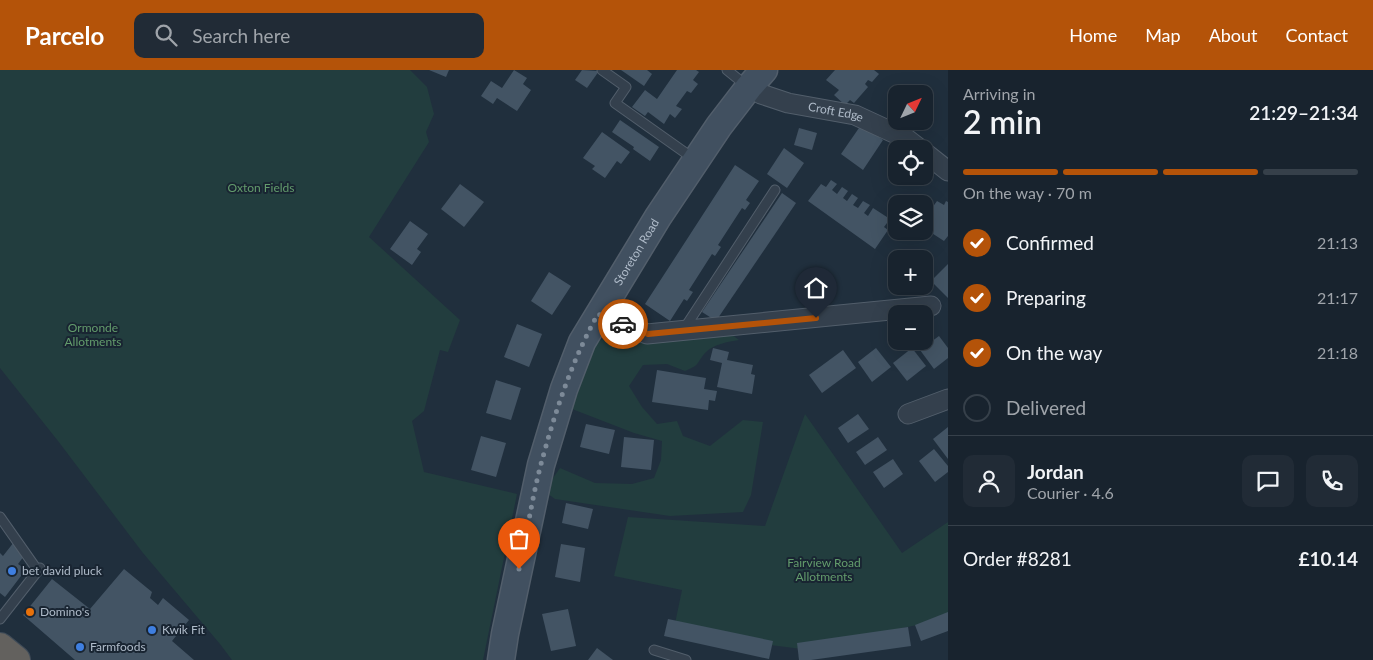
<!DOCTYPE html>
<meta charset="utf-8">
<style>
:root{--surface:#18232e;--page:#212b36;--text:#f1f3f6;--muted:#9fa4aa;--line:#36404a;--accent:#b45309}
body{margin:0;font-family:Lato,sans-serif;background:var(--page);color:var(--text);height:100vh;display:flex;flex-direction:column;font-size:19px;white-space:nowrap}
*{box-sizing:border-box;margin:0}
p{font-size:16px;color:var(--muted)}
.icon{flex:none;width:28px;height:28px;fill:none;stroke:currentColor;stroke-width:2;stroke-linecap:round;stroke-linejoin:round}
.map{position:relative;flex:1;overflow:hidden}
.sheet{display:flex;flex-direction:column;background:var(--surface);width:425px}
.sheet>*{flex:none}
.needle{width:32px;rotate:47deg}
.buttons{position:absolute;left:888px;top:15px;display:grid;gap:10px}
.buttons a{display:grid;place-items:center;width:45px;height:45px;border-radius:10px;background:var(--surface);box-shadow:0 5px 20px #0002,0 0 0 1px var(--line);font-size:25px}
.pin{position:absolute;display:grid;place-items:center;width:42px;height:42px;color:#fff;margin:-51px -21px;border-radius:50% 50% 50% 0;rotate:-45deg;box-shadow:0 0 5px #0007}
.pin .icon{rotate:45deg}
.courier{position:absolute;display:grid;place-items:center;width:50px;height:50px;margin:-25px;border:4px solid #b45309;border-radius:50%;background:#fff;color:#222;box-shadow:0 1px 6px #0007}
.overview em{font-style:normal;font-weight:600}
.overview div{display:flex;flex-direction:column-reverse}
.overview{display:flex;align-items:center;justify-content:space-between;height:85px;padding:0 15px}
h1{font-size:32px;font-weight:600;line-height:38px}
.bar{display:grid;grid-template-columns:repeat(4,1fr);gap:8px 5px;align-content:center;height:60px;padding:0 15px}
.bar i{height:6px;border-radius:4px;background:var(--line)}
.bar .selected{background:var(--accent)}
.bar p{grid-column:span 4}
.line{display:flex;align-items:center;gap:12px;padding:0 15px;border-top:1px solid var(--line)}
.line div{flex:1}
.round{display:grid;place-items:center;flex:none;width:52px;height:52px;border-radius:10px;background:var(--page)}
ol{padding:0 15px;list-style:none}
li{display:flex;align-items:center;gap:15px;height:55px}
li p{margin-inline-start:auto}
li .icon{padding:5px;border-radius:50%;background:var(--accent);color:#fff;stroke-width:4}
li:last-child{color:var(--muted)}
li i{width:28px;height:28px;border:2px solid var(--line);border-radius:50%}
header{display:flex;align-items:center;gap:30px;box-sizing:border-box;height:70px;padding:0 25px;background:var(--accent);color:#fff}
header strong{font-size:24px}
nav{display:flex;gap:28px;margin-inline-start:auto;font-size:18px}
.search{width:350px;height:45px;background:var(--page);display:flex;align-items:center;gap:12px;box-sizing:border-box;padding:0 18px;border-radius:10px;color:var(--muted);font-size:19px}
main{display:flex;flex:1;min-height:0}
.map>svg:first-child{display:block}
</style>
<header>
<strong>Parcelo</strong>
<div class="search"><svg class="icon" aria-label="search" viewBox="0 0 24 24"><circle cx="10" cy="10" r="6"/><path d="M15 15l6 6"/></svg>Search here</div>
<nav><a>Home</a><a>Map</a><a>About</a><a>Contact</a></nav>
</header>
<main>
<div class="map">
<svg width="948" height="590" viewBox="0 0 948 590">
<rect width="100%" height="100%" fill="#202f3d"/>
<g fill="#223d3e">
<polygon points="0,0 410,0 427,17 434,44 426,62 429,72 369,167 460,250 448,282 440,280 424,341 412,351 424,402 517,424 483,590 232,590 220,574 143,483 58,371 0,298"/>
<path d="M724 259 739 270C728 272 713 274 705 283 695 295 701 294 685 301L667 294 643 295 629 316 642 337 657 354 677 351 683 366 710 376 743 350 763 352 751 425 743 442 670 446 555 429 544 421 560 398 595 413 632 414 654 408 661 390 662 371 634 363 572 339 580 296 600 270 641 260Z"/>
<polygon points="805,344 902,483 948,452 948,546 941,550 802,579 673,563 682,520 614,506 628,447 765,456"/>
</g>
<g fill="#435464">
<polygon points="429,0 449,0 446,7"/>
<polygon points="514,0 527,8 523,14 531,20 517,41 497,28 493,34 481,26 491,11 502,18"/>
<polygon points="582,0 599,1 587,18 575,10"/>
<polygon points="621,0 647,0 652,4 644,16"/>
<polygon points="677,0 696,0 699,2 693,10 698,14 691,23 687,21 676,36 682,39 675,48 670,44 664,54 648,42 645,46 632,37 645,20 657,29"/>
<polygon points="835,0 874,0 879,4 872,12 868,10 865,14 868,17 854,33 850,30 845,35 834,25 839,20 826,10"/>
<polygon points="620,50 659,77 650,91 633,79 634,77 612,62"/>
<polygon points="861,55 883,70 863,100 841,84"/>
<polygon points="799,58 817,63 812,80 794,75"/>
<polygon points="602,62 630,82 621,94 617,91 605,108 592,99 595,96 583,88"/>
<polygon points="784,78 804,93 787,118 767,104"/>
<polygon points="735,95 759,111 746,130 750,133 745,140 742,138 718,175 721,177 715,186 712,184 689,220 693,222 687,231 684,229 670,251 645,234"/>
<polygon points="831,110 837,114 832,120 837,124 842,117 848,121 843,128 847,131 852,124 858,128 853,135 858,138 863,131 870,135 864,143 868,146 873,138 890,149 884,157 888,160 875,179 808,131 821,114 826,117"/>
<polygon points="460,114 484,132 464,157 441,139"/>
<polygon points="782,123 796,133 716,251 702,242"/>
<polygon points="937,131 944,135 946,131 948,132 948,166 944,171 924,158 924,139 927,134 932,138"/>
<polygon points="410,151 428,164 417,179 421,182 412,195 390,179"/>
<polygon points="948,194 948,228 931,211"/>
<polygon points="549,202 571,216 552,245 531,231"/>
<polygon points="517,254 542,264 529,297 504,287"/>
<polygon points="939,266 948,278 948,288 934,299 920,280"/>
<polygon points="713,278 729,282 727,290 753,295 751,304 755,305 752,324 717,317 722,293 710,290"/>
<polygon points="876,278 891,297 872,312 858,292"/>
<polygon points="912,278 926,296 907,311 893,293"/>
<polygon points="843,280 856,298 822,323 809,305"/>
<polygon points="657,300 706,308 704,319 717,321 715,331 709,330 708,340 652,332"/>
<polygon points="496,310 521,318 511,350 486,343"/>
<polygon points="858,344 869,359 848,373 838,358"/>
<polygon points="586,354 615,360 609,384 580,377"/>
<polygon points="948,357 948,389 933,369"/>
<polygon points="481,366 506,373 496,407 471,400"/>
<polygon points="624,367 654,370 651,400 621,397"/>
<polygon points="878,367 887,380 865,395 856,382"/>
<polygon points="934,379 948,396 948,402 935,412 919,391"/>
<polygon points="893,389 903,404 884,418 873,402"/>
<polygon points="566,433 593,439 588,459 562,453"/>
<polygon points="14,472 24,486 18,494 25,499 24,502 5,527 0,523 0,483 3,486"/>
<polygon points="561,474 585,478 580,512 555,507"/>
<polygon points="124,499 152,522 150,528 158,535 163,528 189,550 172,571 194,590 75,590 23,545 52,509 90,539"/>
<polygon points="568,539 576,576 551,581 542,544"/>
<polygon points="948,542 948,561 921,571 915,555"/>
<polygon points="668,549 773,571 769,589 664,566"/>
<polygon points="908,557 911,576 811,590 799,590 797,573"/>
<polygon points="597,578 613,590 588,590"/>
</g>
<g fill="none" stroke-linecap="round" stroke-linejoin="round">
<g stroke="#525e6b" stroke-width="11">
<g id="service">
<polyline points="602,0 626,17 615,33 694,89"/>
<polyline points="727,0 748,17"/>
<polyline points="684,259 775,120"/>
<polyline points="0,447 38,501"/>
<polyline points="0,549 40,498"/>
<polyline points="654,580 686,590"/>
</g>
</g>
<g stroke="#525e6b" stroke-width="21">
<g id="minor">
<path id="s1" d="M749 17 761 24 788 33 855 45 907 69 920 79"/>
<polyline points="924,82 948,101"/>
<polyline points="598,244 647,264 931,236"/>
<polyline points="908,344 948,329"/>
</g>
</g>
<g stroke="#525e6b" stroke-width="29">
<g id="secondary">
<path id="s2" d="M501 590 505 564 541 395 564 319 582 272 658 147 719 56 749 17 764 0"/>
</g>
</g>
<g stroke="#3f4b58" stroke-width="30">
<polyline id="trunk" points="0,577 16,590"/>
</g>
<use href="#service" stroke="#34404d" stroke-width="9"/>
<use href="#minor" stroke="#34404d" stroke-width="19"/>
<use href="#secondary" stroke="#415060" stroke-width="26"/>
<use href="#trunk" stroke="#63615e" stroke-width="28"/>
</g>
<g fill="none" stroke-linecap="round" stroke-linejoin="round">
<path stroke="#7d8a98" stroke-width="5" stroke-dasharray="0 9" d="M519 499C527 464 532 428 541 394 555 342 572 290 598 244L623 254"/>
<polyline stroke="#b45309" stroke-width="6" points="623,254 648,264 816,248"/>
</g>
<g fill="#3f7fe0" stroke="#192532" stroke-width="2">
<circle cx="12" cy="501" r="5"/>
<circle cx="152" cy="560" r="5"/>
<circle cx="80" cy="577" r="5"/>
</g>
<circle fill="#e8710a" stroke="#192532" stroke-width="2" cx="30" cy="542" r="5"/>
<g text-anchor="middle" stroke-width="4" stroke-linejoin="round" paint-order="stroke">
<g font-size="12" fill="#afbbc9" stroke="#192532">
<text dy="4" stroke="none"><textPath href="#s1" startOffset="91">Croft Edge</textPath></text>
<text dy="4" stroke="none"><textPath href="#s2" startOffset="434">Storeton Road</textPath></text>
</g>
<g font-size="12" fill="#639c6c" stroke="#192532">
<text x="261" y="122">Oxton Fields</text>
<text x="93" y="262">Ormonde<tspan x="93" dy="14">Allotments</tspan></text>
<text x="824" y="497">Fairview Road<tspan x="824" dy="14">Allotments</tspan></text>
</g>
<g font-size="12" fill="#afbbc9" stroke="#192532" text-anchor="start">
<text x="22" y="505">bet david pluck</text>
<text x="40" y="546">Domino's</text>
<text x="162" y="564">Kwik Fit</text>
<text x="90" y="581">Farmfoods</text>
</g>
</g>
</svg>
<div class="buttons">
<a><svg class="needle" viewBox="-14 -14 28 28"><path d="M0-13l5 13h-10z" fill="#e53935"/><path d="M0 13l5-13h-10z" fill="#9fa4aa"/></svg></a>
<a><svg class="icon" aria-label="locate" viewBox="0 0 24 24"><circle cx="12" cy="12" r="6"/><path d="M12 2v4M12 18v4M2 12h4M18 12h4"/></svg></a>
<a><svg class="icon" aria-label="layers" viewBox="0 0 24 24"><path d="M12 4l9 5-9 5-9-5zM3 14l9 5 9-5"/></svg></a>
<a>+</a>
<a>−</a>
</div>
<div class="pin" style="left:519px;top:499px;background:#ea580c"><svg class="icon" aria-label="bag" viewBox="0 0 24 24"><path d="M5 8h14l-1 12H6zM9 8a3 3 0 0 1 6 0"/></svg></div>
<div class="pin" style="left:816px;top:248px;background:#1f2937"><svg class="icon" aria-label="home" viewBox="0 0 24 24"><path d="M3 11l9-7 9 7M6 9v11h12V9"/></svg></div>
<div class="courier" style="left:623px;top:254px"><svg class="icon" aria-label="car" viewBox="0 0 24 24"><path d="M5 17H2v-5l4-1 3-4h7l3 4 3 1v5h-3M9 17h6M6 11h13"/><circle cx="7" cy="17" r="2"/><circle cx="17" cy="17" r="2"/></svg></div>
</div>
<section class="sheet">
<div class="overview"><div><h1>2 min</h1><p>Arriving in</p></div><em>21:29–21:34</em></div>
<div class="bar"><i class="selected"></i><i class="selected"></i><i class="selected"></i><i></i><p>On the way · 70 m</p></div>
<ol>
<li><svg class="icon" aria-label="check" viewBox="0 0 24 24"><path d="M5 12l5 5 9-10"/></svg>Confirmed<p>21:13</p></li>
<li><svg class="icon" aria-label="check" viewBox="0 0 24 24"><path d="M5 12l5 5 9-10"/></svg>Preparing<p>21:17</p></li>
<li><svg class="icon" aria-label="check" viewBox="0 0 24 24"><path d="M5 12l5 5 9-10"/></svg>On the way<p>21:18</p></li>
<li><i></i>Delivered</li>
</ol>
<div class="line" style="height:90px"><a class="round"><svg class="icon" aria-label="person" viewBox="0 0 24 24"><circle cx="12" cy="8" r="4"/><path d="M4 21q1-7 8-7t8 7"/></svg></a><div><b>Jordan</b><p>Courier · 4.6</p></div><a class="round"><svg class="icon" aria-label="chat" viewBox="0 0 24 24"><path d="M4 5h16v11H9l-5 4z"/></svg></a><a class="round"><svg class="icon" aria-label="phone" viewBox="0 0 24 24"><path d="M5 4h4l2 5-3 2q2 4 5 5l2-3 5 2v4C11 20 4 13 5 4z"/></svg></a></div>
<div class="line" style="height:65px"><div>Order #8281</div><b>£10.14</b></div>
</section>
</main>
